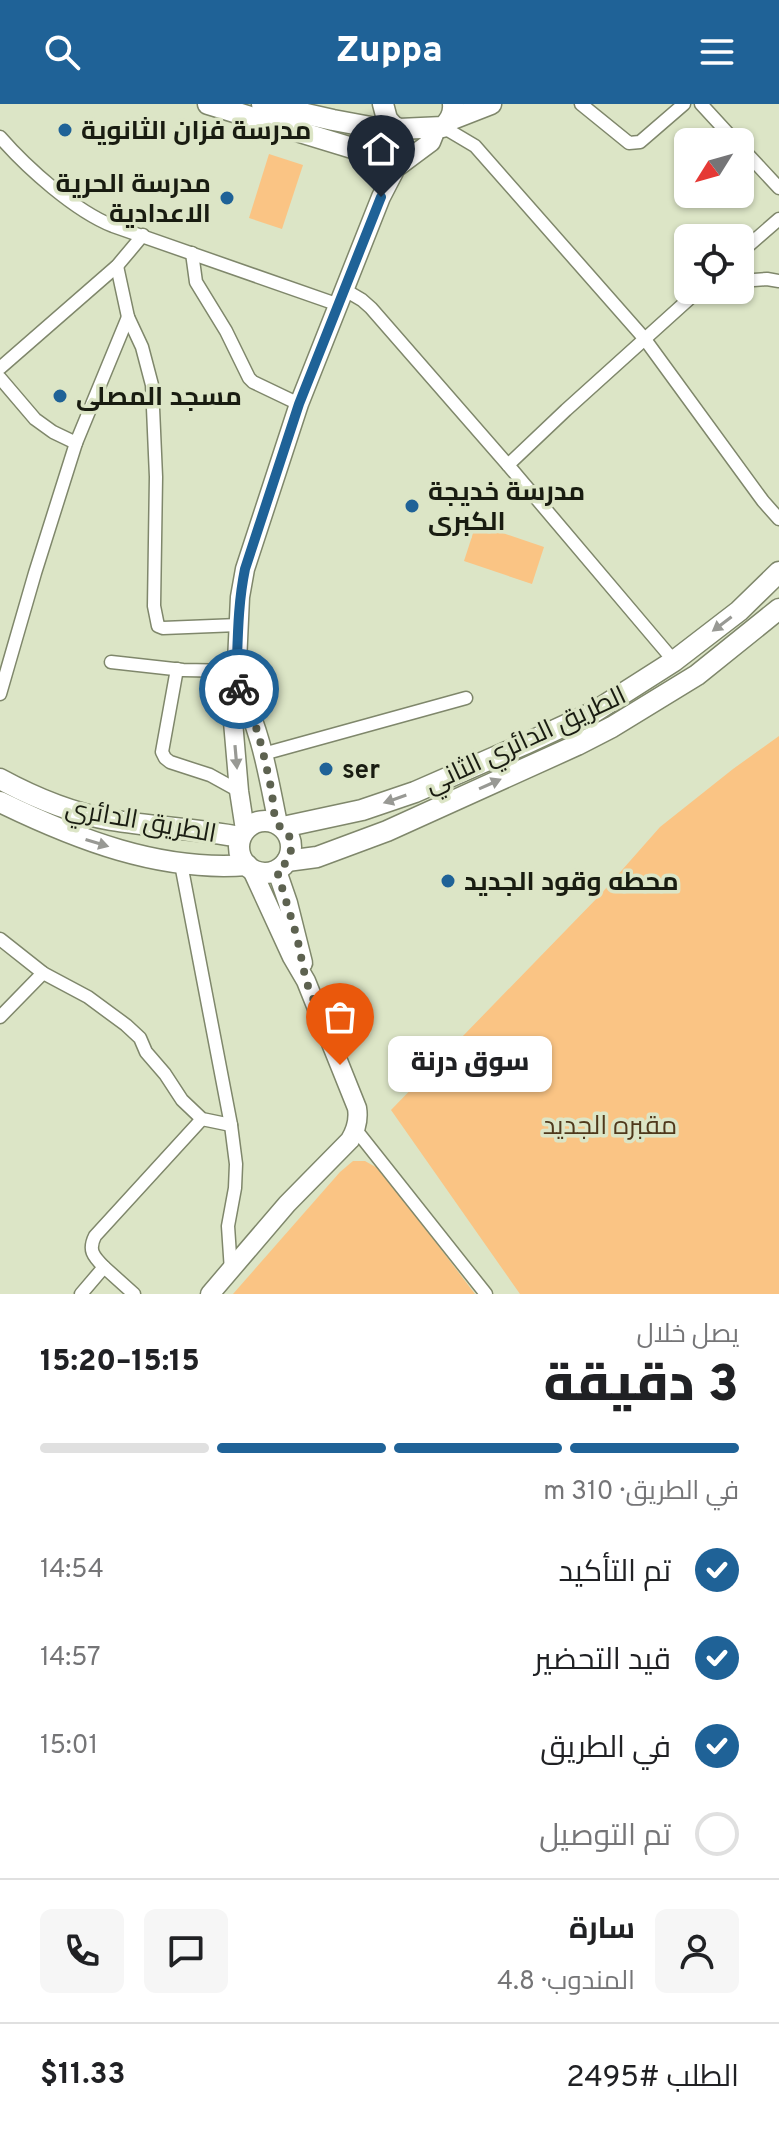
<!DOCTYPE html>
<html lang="ar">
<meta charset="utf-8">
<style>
:root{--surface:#fff;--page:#f6f6f6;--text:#202124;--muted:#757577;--line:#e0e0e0;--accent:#1f6297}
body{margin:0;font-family:Overpass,Cairo,sans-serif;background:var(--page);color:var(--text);direction:rtl;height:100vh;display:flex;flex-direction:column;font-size:30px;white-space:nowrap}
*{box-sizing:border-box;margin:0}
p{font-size:26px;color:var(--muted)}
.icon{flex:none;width:44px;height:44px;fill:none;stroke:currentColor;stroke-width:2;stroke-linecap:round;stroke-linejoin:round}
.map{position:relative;height:1190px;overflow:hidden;direction:ltr}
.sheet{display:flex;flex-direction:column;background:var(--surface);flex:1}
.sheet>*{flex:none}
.needle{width:52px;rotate:233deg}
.tools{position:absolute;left:674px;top:24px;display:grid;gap:16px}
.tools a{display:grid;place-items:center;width:80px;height:80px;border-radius:12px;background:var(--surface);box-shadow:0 2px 6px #0004;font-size:40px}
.pin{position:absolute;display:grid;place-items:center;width:68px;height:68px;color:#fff;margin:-82px -34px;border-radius:50% 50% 50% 0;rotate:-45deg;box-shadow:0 0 8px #0007}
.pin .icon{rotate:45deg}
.courier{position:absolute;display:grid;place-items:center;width:80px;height:80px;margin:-40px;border:6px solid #1f6297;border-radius:50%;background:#fff;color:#222;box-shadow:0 2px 10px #0007}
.bubble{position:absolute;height:56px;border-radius:12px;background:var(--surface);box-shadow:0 2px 6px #0004;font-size:26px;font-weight:800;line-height:56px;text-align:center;direction:rtl}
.head em{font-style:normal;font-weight:800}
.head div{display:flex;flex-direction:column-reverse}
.head{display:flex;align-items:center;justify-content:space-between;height:136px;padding:0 40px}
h1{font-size:52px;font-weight:800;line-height:60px}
.bar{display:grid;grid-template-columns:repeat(4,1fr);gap:12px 8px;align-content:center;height:96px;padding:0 40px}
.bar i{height:10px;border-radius:6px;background:var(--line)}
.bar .on{background:var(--accent)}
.bar p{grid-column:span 4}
.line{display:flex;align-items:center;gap:20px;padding:0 40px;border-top:2px solid var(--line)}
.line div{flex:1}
.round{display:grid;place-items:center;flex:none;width:84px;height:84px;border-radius:12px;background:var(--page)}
ol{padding:0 40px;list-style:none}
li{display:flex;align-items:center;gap:24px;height:88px}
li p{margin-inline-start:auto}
li .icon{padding:8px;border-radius:50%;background:var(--accent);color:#fff;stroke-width:4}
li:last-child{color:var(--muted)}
li i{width:44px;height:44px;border:4px solid var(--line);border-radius:50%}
header{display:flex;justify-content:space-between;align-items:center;height:104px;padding:0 40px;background:var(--accent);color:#fff;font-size:36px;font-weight:800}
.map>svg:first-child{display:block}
</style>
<header><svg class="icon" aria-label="menu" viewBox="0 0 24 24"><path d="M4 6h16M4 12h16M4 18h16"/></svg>Zuppa<svg class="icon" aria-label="search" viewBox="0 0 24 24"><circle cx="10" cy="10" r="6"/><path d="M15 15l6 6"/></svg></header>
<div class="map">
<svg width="779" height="1190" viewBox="0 0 779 1190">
<rect width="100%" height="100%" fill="#dce5c6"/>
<g fill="#fac484">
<polygon points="269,50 303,61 282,125 249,114"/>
<polygon points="476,420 544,443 532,480 464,457"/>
<polygon points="779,632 779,1190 520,1190 391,1006 600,791 660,723 733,665"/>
<polygon points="353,1057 365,1057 381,1066 475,1190 233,1190 340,1068"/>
</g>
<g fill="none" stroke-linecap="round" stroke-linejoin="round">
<g stroke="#7f876b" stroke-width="15">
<g id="street">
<polyline points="581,0 629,39 640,38 684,0"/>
<polyline points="701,0 736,38"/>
<polyline points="443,23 475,42 644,234 763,397 779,415"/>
<path d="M0 33C27 64 75 107 113 122L339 201"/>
<polyline points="740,42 779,84"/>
<polyline points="192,149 196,178 226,227 249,274 253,278 299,300"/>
<polyline points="740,149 779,115"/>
<polyline points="117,162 128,213 142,243 152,281 156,373 154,502 158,522 163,524 238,521"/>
<polyline points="740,177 767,175 779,177"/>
<polyline points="345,186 362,196 371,204 508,361 674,557"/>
<polyline points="0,264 117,162 143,131"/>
<polyline points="0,274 35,315 53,328 76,339 128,213"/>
<polyline points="508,361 566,306 699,186"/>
<polyline points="111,558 183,566 237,567"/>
<polyline points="177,565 162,648 165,654 170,658 210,671 239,687"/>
<polyline points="0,590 35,469 76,339"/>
<polyline points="263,650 466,594"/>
<polyline points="181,760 231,1021 236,1060 235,1084 228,1122 231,1167"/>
<polyline points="0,835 43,869 88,893 126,921 140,934 146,948 165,970 182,996 202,1015 231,1021"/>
<polyline points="0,913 43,869"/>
<polyline points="356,1026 486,1190"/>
<path d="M104 1163C93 1152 88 1146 95 1132L202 1015"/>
<polyline points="81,1190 104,1163 134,1190"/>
</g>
</g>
<g stroke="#7f876b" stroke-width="21">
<g id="secondary">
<path d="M236 580C261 622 268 672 278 720"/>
<polyline points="245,726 239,687 232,606 236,580 240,493 245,465 299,300 381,93 396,64 431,38 437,23"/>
<polyline points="277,767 288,799 303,859"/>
<path d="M210 1190 287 1100 350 1036C356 1026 359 1016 357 1004L306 877 292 853 252 766"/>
</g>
</g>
<g stroke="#7f876b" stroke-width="23">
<g id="primary">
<polyline points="208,0 362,47 392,54"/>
<path d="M262 0 333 16 376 24 393 22 399 25 443 23C450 17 454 10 453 0"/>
<polyline points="383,0 387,15 393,22"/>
<polyline points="450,16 491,0"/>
<path d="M0 675C35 694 71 709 111 716 154 723 197 725 240 733"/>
<path d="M0 698C76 735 160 768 247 761"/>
<circle cx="265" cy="743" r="26"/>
<polyline points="283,723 362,706 415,688 527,639 594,608 674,557 739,507 779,468"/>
<polyline points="287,757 317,753 387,727 577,641 612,623 697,571 779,505"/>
</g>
</g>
<use href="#street" stroke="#fff" stroke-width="12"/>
<use href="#secondary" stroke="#fff" stroke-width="18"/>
<use href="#primary" stroke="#fff" stroke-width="20"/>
</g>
<defs><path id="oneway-solid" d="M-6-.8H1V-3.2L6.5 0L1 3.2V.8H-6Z" transform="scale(2)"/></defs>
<g fill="#989994">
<use href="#oneway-solid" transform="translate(722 520) rotate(143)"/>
<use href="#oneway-solid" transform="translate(236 653) rotate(85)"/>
<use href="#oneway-solid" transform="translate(490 680) rotate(-24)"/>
<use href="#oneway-solid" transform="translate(395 695) rotate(161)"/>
<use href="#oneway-solid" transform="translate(97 739) rotate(17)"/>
</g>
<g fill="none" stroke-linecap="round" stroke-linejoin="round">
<path stroke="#5d6250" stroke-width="8" stroke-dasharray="0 14.4" d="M239 585C258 616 264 654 272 688 273 697 273 712 278 720 283 728 290 727 291 740 292 752 286 760 277 767L297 833 306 877 340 961"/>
<path stroke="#1f6297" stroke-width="10" d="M239 585 236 580C238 541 237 504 245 465L299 300 381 93"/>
</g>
<g fill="#1f6297" stroke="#dce5c6" stroke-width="3">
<circle cx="65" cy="26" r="8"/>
<circle cx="227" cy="94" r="8"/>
<circle cx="60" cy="292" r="8"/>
<circle cx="412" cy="402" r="8"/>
<circle cx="326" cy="665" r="8"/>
<circle cx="448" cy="777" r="8"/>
</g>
<g text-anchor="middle" stroke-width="7" stroke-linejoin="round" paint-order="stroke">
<g font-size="26" font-weight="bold" fill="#191c11" stroke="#dce5c6" text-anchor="start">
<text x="81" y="35">مدرسة فزان الثانوية</text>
<text x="211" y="88" text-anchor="end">مدرسة الحرية<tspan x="211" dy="30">الاعدادية</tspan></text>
<text x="76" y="301">مسجد المصلى</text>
<text x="428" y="396">مدرسة خديجة<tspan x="428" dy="30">الكبرى</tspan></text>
<text x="342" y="674">ser</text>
<text x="464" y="786">محطه وقود الجديد</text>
</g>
<g font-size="26" fill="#191c11" stroke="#dce5c6">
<text transform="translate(525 635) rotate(-25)" y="9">الطريق الدائري الثاني</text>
<text transform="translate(141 716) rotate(10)" y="9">الطريق الدائري</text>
</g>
<g font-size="26" fill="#4f381b" stroke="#dce5c6">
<text x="610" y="1030">مقبره الجديد</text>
</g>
</g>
</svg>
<div class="tools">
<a><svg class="needle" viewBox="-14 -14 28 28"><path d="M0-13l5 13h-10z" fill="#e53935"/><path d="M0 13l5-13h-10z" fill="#757577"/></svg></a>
<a><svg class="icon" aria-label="locate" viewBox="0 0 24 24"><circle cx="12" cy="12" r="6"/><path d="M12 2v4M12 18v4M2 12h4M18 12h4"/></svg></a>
</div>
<div class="pin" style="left:340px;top:961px;background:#ea580c"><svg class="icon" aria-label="bag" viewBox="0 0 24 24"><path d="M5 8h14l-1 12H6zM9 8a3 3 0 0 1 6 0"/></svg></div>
<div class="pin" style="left:381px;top:93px;background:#1f2937"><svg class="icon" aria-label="home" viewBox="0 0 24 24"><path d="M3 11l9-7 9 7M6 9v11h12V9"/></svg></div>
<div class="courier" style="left:239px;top:585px"><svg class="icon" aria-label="bike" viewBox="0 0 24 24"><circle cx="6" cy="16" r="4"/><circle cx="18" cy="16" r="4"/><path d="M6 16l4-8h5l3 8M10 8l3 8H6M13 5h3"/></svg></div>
<div class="bubble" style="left:388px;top:932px;width:164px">سوق درنة</div>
</div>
<section class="sheet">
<div class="head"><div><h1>3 دقيقة</h1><p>يصل خلال</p></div><em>15:15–15:20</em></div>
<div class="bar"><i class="on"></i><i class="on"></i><i class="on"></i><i></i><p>في الطريق · 310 m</p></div>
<ol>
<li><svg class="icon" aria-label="check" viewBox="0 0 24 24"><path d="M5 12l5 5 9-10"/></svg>تم التأكيد<p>14:54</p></li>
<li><svg class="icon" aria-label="check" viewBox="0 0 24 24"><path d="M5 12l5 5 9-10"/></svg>قيد التحضير<p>14:57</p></li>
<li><svg class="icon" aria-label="check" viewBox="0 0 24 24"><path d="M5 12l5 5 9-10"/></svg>في الطريق<p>15:01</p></li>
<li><i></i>تم التوصيل</li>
</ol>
<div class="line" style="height:144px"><a class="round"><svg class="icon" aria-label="person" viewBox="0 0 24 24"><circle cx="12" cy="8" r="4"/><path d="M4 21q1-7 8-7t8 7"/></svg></a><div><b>سارة</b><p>المندوب · 4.8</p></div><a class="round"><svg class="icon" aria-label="chat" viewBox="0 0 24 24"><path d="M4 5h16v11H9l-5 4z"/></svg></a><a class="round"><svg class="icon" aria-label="phone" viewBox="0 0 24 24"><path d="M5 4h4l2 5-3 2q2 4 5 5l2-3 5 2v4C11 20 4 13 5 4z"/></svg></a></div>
<div class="line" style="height:104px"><div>الطلب #2495</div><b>$11.33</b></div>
</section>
